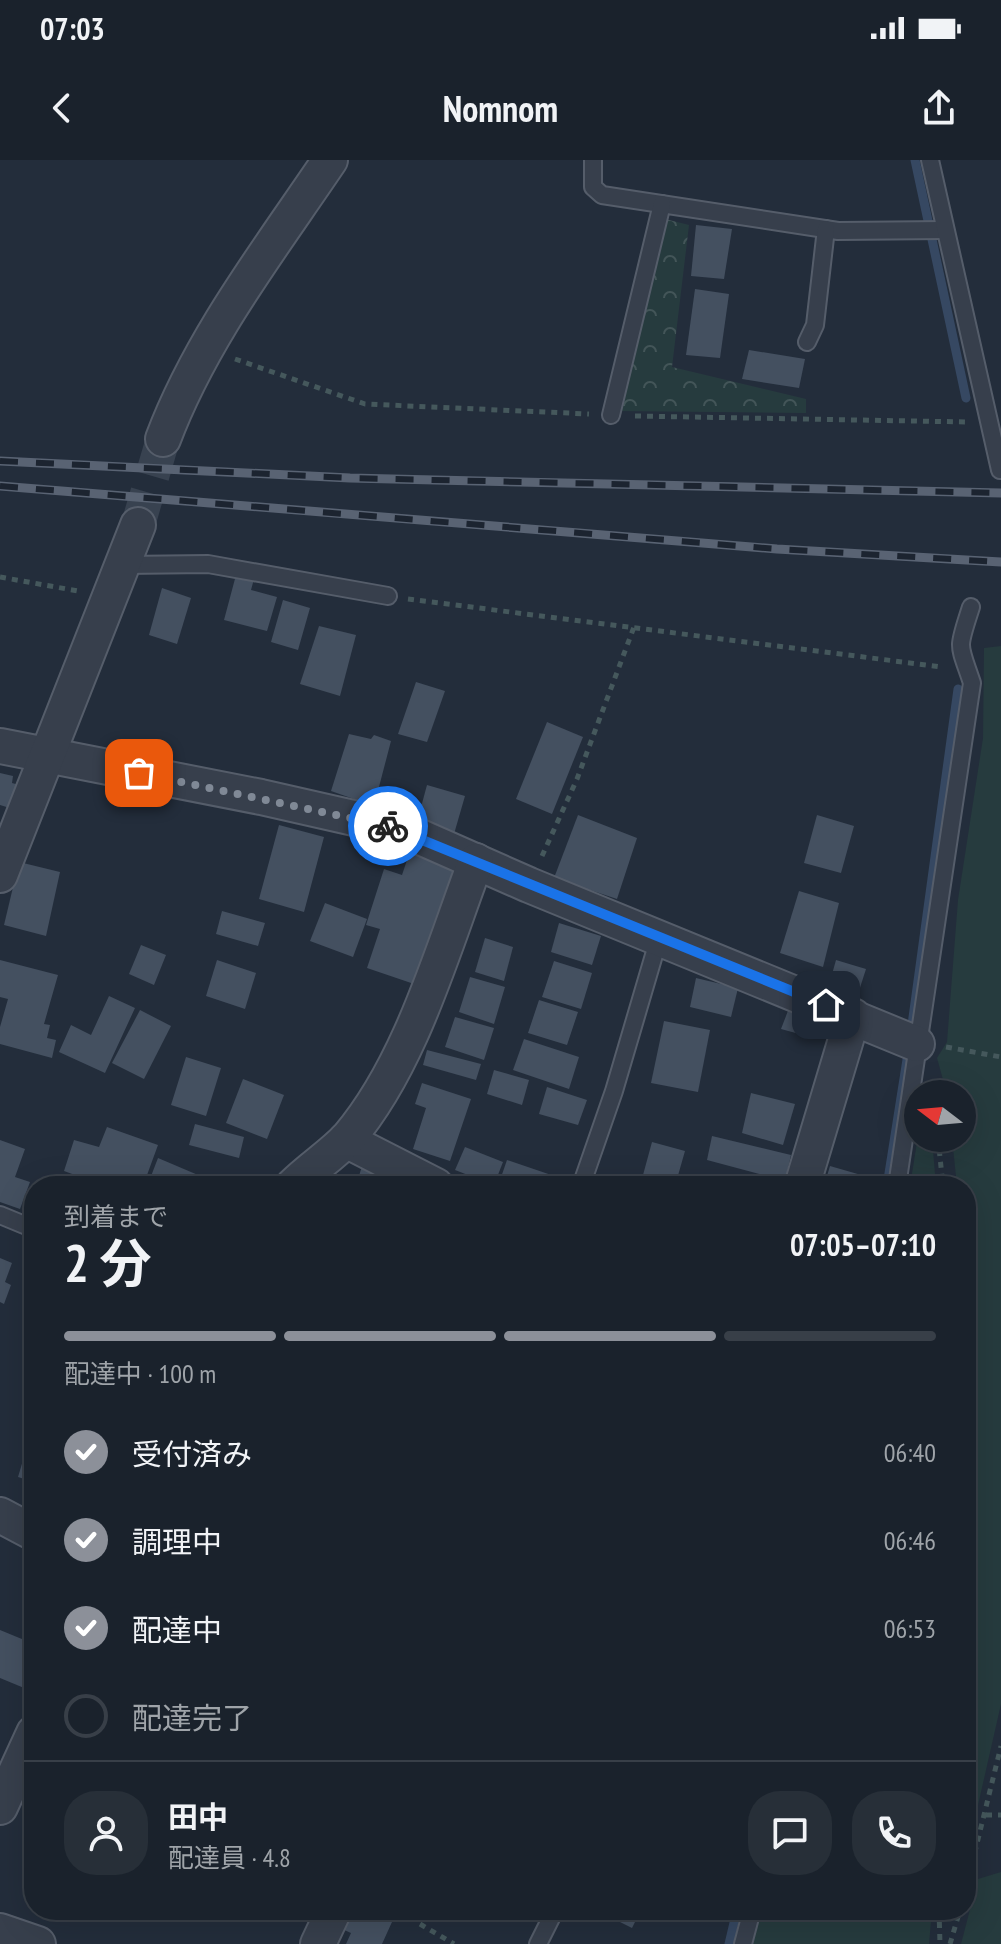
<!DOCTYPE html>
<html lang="ja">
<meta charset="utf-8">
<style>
:root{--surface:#1a222c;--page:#272f38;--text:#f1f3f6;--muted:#9fa4a9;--line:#383f48;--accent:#8c9099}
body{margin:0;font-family:"PT Sans Narrow","Noto Sans JP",sans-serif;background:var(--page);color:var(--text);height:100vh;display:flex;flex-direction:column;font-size:30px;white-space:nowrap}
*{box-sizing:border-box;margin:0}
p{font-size:26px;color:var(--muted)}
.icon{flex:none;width:44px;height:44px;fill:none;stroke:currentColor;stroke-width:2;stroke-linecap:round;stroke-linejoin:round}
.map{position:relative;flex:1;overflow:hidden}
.side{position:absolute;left:24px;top:1016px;width:952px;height:744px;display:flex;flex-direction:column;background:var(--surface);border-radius:32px;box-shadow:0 8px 32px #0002,0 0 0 2px var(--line)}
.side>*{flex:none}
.needle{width:52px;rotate:286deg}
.fabs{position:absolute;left:904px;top:920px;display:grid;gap:16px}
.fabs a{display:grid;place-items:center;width:72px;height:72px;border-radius:50%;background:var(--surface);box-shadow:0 8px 32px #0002,0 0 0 2px var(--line);font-size:40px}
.pin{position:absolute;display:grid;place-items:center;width:68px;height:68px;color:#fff;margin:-34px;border-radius:16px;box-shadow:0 4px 12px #0006}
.courier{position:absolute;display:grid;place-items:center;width:80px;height:80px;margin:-40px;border:6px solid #1a73e8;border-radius:50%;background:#fff;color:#222;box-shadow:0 2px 10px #0007}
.headline em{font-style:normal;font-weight:700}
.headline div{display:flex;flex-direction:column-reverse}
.headline{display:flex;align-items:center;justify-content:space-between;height:136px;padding:0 40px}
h1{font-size:52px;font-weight:700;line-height:60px}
.bar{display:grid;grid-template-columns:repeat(4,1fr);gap:12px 8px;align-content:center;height:96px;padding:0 40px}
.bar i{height:10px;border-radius:6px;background:var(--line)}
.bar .active{background:var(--accent)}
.bar p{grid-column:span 4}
.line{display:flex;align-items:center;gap:20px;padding:0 40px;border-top:2px solid var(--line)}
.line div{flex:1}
.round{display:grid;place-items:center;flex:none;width:84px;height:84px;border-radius:32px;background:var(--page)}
ol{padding:0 40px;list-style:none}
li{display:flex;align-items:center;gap:24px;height:88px}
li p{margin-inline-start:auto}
li .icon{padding:8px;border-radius:50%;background:var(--accent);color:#fff;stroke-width:4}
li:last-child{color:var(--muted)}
li i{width:44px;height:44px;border:4px solid var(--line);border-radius:50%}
.status{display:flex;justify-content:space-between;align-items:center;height:56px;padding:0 40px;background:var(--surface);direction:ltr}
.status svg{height:22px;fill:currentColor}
header{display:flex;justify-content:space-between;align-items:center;height:104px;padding:0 40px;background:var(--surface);font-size:36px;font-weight:700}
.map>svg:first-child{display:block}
</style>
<div class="status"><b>07:03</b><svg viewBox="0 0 49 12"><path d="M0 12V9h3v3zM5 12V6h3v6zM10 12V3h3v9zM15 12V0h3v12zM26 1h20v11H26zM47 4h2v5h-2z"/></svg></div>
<header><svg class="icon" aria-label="back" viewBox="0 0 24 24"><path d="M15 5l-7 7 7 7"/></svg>Nomnom<svg class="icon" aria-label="share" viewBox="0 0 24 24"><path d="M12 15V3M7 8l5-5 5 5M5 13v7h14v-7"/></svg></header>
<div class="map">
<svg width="1001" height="1784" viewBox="0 0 1001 1784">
<defs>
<pattern id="forest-crowns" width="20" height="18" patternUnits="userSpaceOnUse" patternTransform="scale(2)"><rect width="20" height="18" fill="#263b3e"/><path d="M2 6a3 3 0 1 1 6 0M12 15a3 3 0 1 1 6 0" fill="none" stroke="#435558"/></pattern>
</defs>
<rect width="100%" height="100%" fill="#232d3b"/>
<g fill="#263b3e">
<polygon points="1001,486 1001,1544 966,1698 966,1026 957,1026 952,978 962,978 962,934 947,934 937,898 947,882 958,740 983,578 984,488"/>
<polygon points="918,976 932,978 936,1026 910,1026"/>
<polygon points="1001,1712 1001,1784 961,1784 978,1719"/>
<polygon points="761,1750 932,1750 929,1784 753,1784"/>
</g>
<polygon fill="url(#forest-crowns)" points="665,59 689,65 672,207 806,239 806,253 619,251"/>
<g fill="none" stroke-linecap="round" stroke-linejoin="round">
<g stroke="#364862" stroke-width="9">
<polyline points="915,0 966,238"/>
<polyline points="911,872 958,529"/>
<polyline points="887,1026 909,887"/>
<polyline points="729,1784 737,1750"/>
</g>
</g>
<g fill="#445060">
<polygon points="696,65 732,69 724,119 691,116"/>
<polygon points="695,129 729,134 720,198 686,195"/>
<polygon points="749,190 805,199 799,228 742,219"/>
<polygon points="236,415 254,419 251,430 277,437 267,471 224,460"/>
<polygon points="162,428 191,438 177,484 149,475"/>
<polygon points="283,440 310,448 298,490 271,482"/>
<polygon points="319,466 356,475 340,536 300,524"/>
<polygon points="416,522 445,531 427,582 398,574"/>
<polygon points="547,562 583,577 552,654 516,639"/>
<polygon points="349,574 371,579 374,575 391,581 374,646 331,631"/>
<polygon points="0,613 13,616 12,623 19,625 13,649 0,645"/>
<polygon points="427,625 465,636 454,674 417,662"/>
<polygon points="578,655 637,678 617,739 554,718"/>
<polygon points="817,655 854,666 841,713 804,703"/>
<polygon points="279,665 324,677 304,752 259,739"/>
<polygon points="412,685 450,698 453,715 417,825 367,808 380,769 366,765 384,709 402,715"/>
<polygon points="19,702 60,712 46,776 4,765"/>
<polygon points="799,731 839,743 823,807 780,793"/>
<polygon points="325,743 367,759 353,797 310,781"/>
<polygon points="222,751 265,763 258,786 216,774"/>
<polygon points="559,763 601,776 592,805 551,792"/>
<polygon points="485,778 513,787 504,821 475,812"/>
<polygon points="141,785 166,795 154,825 129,814"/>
<polygon points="0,800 58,815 44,864 50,865 47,878 56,880 52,898 0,884 0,867 8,839 0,837"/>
<polygon points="217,800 256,813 245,849 206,836"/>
<polygon points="836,800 866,809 858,834 829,825"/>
<polygon points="554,801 592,813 581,849 542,837"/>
<polygon points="470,817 505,827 494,864 459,852"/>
<polygon points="696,818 738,828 731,857 690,847"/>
<polygon points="109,836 135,848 105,913 59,892 71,865 91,875"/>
<polygon points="539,840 578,852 567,885 528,873"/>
<polygon points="791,843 819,855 814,878 781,869"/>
<polygon points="140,850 171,866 144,919 112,903"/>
<polygon points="455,857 494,868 484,900 445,887"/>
<polygon points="664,861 710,870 698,932 651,923"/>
<polygon points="524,879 579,897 569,929 513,910"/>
<polygon points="427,890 481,904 476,920 423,905"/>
<polygon points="186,897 221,908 206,956 171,945"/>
<polygon points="494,910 529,920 522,945 487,934"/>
<polygon points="243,919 284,935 267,979 226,963"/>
<polygon points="422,923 471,939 450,1001 413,989 426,948 415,944"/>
<polygon points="547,927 587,940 578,965 539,954"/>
<polygon points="751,933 795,944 783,985 742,973"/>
<polygon points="195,964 244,977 239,998 189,985"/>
<polygon points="107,967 158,985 143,1026 105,1026 64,1011 74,980 99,987"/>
<polygon points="712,976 791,995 785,1021 707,1000"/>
<polygon points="0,980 25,989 15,1017 30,1022 20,1049 0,1042"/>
<polygon points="652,982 685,991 675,1026 640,1026"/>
<polygon points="465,987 503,1002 494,1025 455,1010"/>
<polygon points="158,998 198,1015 194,1026 148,1024"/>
<polygon points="507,1000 566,1020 564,1026 498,1026"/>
<polygon points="362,1006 380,1011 376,1026 356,1026"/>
<polygon points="830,1006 882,1021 881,1026 824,1026"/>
<polygon points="61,1014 84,1022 82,1026 56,1026"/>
<polygon points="0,1098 12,1103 5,1122 11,1125 4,1144 0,1142"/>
<polygon points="29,1280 34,1281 34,1322 18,1317"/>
<polygon points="0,1470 34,1484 34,1517 29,1530 0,1518"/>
<polygon points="350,1750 397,1751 382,1784 346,1784 351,1773 342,1769"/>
<polygon points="596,1750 641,1750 632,1768"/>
</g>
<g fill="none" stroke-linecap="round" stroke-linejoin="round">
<polyline stroke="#384250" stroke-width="34" stroke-dasharray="34 17" stroke-linecap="butt" points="138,365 163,279"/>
<g stroke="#555d6a" stroke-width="20">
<g id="lane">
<polyline points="593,0 593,27 602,35 838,71 945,70"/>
<polyline points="930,0 1000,310"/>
<polyline points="807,182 815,165 826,69"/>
<polyline points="611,255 662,44"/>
<polyline points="123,405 208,404 388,436"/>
<polyline points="581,1026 614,931 659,778"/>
<path d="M897 1026 972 523C958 481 957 491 971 447"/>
<polyline points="0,1055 34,1069"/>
<polyline points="538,1784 555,1750"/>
<polyline points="743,1784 752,1750"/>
</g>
</g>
<g stroke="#555d6a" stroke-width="38">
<g id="street">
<path d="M163 279C201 178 270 89 330 0"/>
<polyline points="0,586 261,637 402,669 529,725 917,884"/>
<polyline points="0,715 138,365"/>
<polyline points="346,980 436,1026"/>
<path d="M293 1026C310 1009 332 995 348 978 411 904 442 791 476 701"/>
<polyline points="802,1026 853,856"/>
<polyline points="0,1355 34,1373"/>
<polyline points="0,1647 34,1573"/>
<polyline points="0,1771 38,1784"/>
<polyline points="318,1784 334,1750"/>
</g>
</g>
<g stroke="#45585c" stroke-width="5" stroke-dasharray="6 6" stroke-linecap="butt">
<polyline points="235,199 365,244 589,254"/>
<polyline points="635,256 969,262"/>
<polyline points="0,417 78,431"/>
<polyline points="408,439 942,507"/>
<polyline points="542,696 577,619 634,467"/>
<polyline points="946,887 1001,897"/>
<polyline points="938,978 943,1026"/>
<polyline points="986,1655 1001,1655"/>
<polyline points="966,1728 1001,1586"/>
<polyline points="939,1750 940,1784"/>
<polyline points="420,1764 454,1784"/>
<polyline points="950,1784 960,1750"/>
</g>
<use href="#lane" stroke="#373f4c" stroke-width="16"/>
<use href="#street" stroke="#373f4c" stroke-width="34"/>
<g stroke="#596373" stroke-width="9">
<g id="rail">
<polyline points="0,301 350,318 1001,333"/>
<polyline points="0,326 777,389 1001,402"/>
</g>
</g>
<use href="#rail" stroke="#1c2430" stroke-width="6" stroke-dasharray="18" stroke-linecap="butt"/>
</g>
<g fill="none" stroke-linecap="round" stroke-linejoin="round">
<polyline stroke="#808996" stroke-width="8" stroke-dasharray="0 14.4" points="139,613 388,666"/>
<polyline stroke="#1a73e8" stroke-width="10" points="388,666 826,845"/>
</g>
</svg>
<div class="fabs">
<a><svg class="needle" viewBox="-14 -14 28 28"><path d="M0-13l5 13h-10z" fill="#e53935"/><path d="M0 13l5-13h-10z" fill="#9fa4a9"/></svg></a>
</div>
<div class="pin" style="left:139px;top:613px;background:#ea580c"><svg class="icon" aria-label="bag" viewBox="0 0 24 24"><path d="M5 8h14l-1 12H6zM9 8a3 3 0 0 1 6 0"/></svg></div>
<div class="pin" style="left:826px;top:845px;background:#1f2937"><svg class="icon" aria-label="home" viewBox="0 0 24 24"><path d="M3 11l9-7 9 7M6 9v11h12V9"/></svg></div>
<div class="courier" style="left:388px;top:666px"><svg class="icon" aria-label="bike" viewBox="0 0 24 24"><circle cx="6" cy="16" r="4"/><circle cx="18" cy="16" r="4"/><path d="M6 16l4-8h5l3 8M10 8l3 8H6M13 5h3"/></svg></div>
<section class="side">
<div class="headline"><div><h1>2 分</h1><p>到着まで</p></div><em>07:05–07:10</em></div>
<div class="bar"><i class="active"></i><i class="active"></i><i class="active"></i><i></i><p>配達中 · 100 m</p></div>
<ol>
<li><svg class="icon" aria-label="check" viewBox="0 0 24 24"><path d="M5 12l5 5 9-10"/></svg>受付済み<p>06:40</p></li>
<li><svg class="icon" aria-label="check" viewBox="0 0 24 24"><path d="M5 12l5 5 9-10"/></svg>調理中<p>06:46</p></li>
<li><svg class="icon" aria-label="check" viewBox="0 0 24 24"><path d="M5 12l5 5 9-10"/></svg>配達中<p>06:53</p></li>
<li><i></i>配達完了</li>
</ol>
<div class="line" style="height:144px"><a class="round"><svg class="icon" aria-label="person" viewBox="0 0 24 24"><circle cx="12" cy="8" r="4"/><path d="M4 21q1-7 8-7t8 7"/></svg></a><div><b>田中</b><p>配達員 · 4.8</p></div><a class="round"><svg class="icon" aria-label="chat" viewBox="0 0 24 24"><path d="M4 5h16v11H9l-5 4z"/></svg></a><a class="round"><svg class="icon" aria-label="phone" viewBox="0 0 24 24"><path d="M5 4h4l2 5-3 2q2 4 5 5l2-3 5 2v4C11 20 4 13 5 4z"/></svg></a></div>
</section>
</div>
